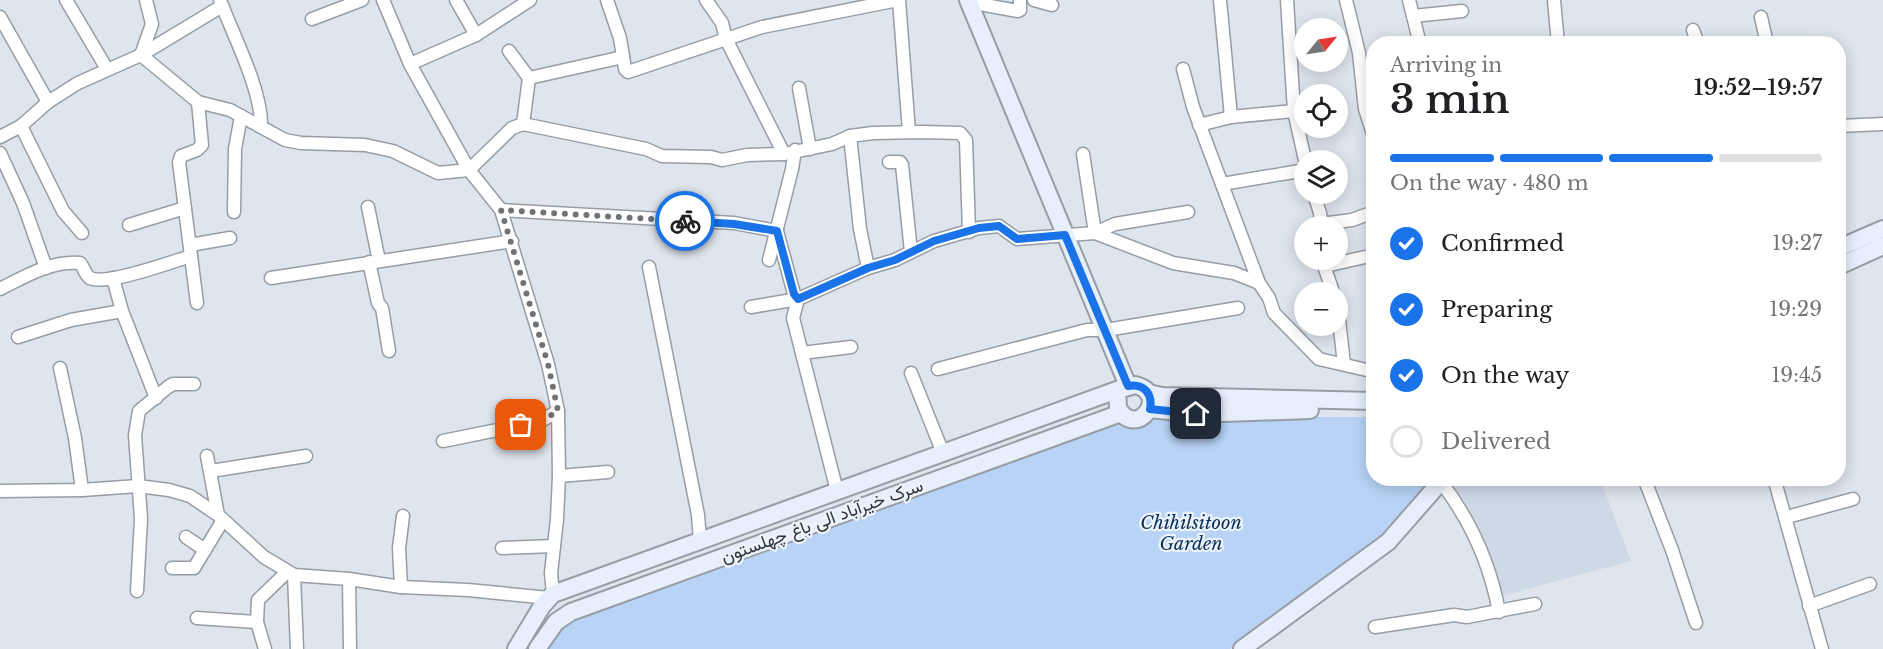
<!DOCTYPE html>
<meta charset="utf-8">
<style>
:root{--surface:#fff;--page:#f6f6f6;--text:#202124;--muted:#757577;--line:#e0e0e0;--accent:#1a73e8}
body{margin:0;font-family:"Libre Baskerville",Vazirmatn,serif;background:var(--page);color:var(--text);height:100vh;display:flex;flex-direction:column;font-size:22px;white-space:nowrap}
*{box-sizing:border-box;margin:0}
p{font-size:20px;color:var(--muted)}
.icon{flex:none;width:33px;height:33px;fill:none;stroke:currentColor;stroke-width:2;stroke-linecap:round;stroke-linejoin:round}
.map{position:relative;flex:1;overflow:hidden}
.details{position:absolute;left:1366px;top:36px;width:480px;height:450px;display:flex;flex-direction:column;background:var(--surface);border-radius:24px;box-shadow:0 3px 15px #0003}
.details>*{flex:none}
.needle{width:39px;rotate:60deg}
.buttons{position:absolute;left:1294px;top:18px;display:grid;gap:12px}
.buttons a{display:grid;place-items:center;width:54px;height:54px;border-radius:50%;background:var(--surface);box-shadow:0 3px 15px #0003;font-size:30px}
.pin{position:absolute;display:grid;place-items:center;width:51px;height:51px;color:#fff;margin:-26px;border-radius:12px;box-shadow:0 3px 9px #0006}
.courier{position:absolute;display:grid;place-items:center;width:60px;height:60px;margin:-30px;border:4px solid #1a73e8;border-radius:50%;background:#fff;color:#222;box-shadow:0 2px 8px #0007}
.headline em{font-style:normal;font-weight:600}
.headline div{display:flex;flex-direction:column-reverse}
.headline{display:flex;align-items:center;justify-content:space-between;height:102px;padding:0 24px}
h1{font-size:39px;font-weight:600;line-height:45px}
.bar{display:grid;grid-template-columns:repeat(4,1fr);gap:9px 6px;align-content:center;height:72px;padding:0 24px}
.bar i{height:8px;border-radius:4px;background:var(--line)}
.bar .on{background:var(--accent)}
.bar p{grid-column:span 4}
ol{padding:0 24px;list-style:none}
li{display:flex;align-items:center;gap:18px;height:66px}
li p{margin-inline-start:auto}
li .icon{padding:6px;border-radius:50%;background:var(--accent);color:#fff;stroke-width:4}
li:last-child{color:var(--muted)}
li i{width:33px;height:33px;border:3px solid var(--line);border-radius:50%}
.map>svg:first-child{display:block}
</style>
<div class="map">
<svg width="1883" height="649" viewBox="0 0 1883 649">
<rect width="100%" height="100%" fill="#dfe5ed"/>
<polygon fill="#ced9e6" points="1455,478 1600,479 1631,561 1501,596 1485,544 1450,485"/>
<polygon fill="#b8d3f6" points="1159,417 1374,417 1374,478 1439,479 1402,521 1230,649 548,649 566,623 1119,420 1147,421"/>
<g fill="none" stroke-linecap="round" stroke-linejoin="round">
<g stroke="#979da4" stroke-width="15">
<g id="street">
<polyline points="66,0 107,69"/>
<path d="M220 0C233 35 262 90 261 126"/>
<polyline points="383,0 410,64 469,170 501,210 548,364 558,411 559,476 557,519 551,573 553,594"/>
<polyline points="456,0 476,35"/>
<polyline points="607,0 620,38 625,69 628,72 762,27 898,0"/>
<polyline points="706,0 722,23 726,39 784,154"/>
<polyline points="899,0 909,132"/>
<polyline points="1034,0 1052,5"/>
<polyline points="1220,0 1231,117"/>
<polyline points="1287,0 1294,111 1305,160"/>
<polyline points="1346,0 1359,53 1365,109 1374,137"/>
<polyline points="1409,0 1420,44"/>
<polyline points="1554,0 1558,44"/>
<polyline points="969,2 1018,11 1020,10 1020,0"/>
<polyline points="1413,16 1462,11"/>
<polyline points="0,17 48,102"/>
<polyline points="1761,17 1767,44"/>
<polyline points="312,19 362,0"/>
<polyline points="1693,30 1698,44"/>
<polyline points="509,51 529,78 523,124"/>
<polyline points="141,55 198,102 230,110 285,140 301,143 365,145 393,151 438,173 469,170 512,128 523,124 646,149 662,156 711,157 722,160 747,155 784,154 832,144 850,136 873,133 923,132 960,133 966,140 969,232"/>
<polyline points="141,55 152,24 146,0"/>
<polyline points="410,64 476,35 530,0"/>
<polyline points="1183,69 1193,107 1259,283 1269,298 1274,313 1319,359 1371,371 1374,378"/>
<polyline points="529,78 623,57"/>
<polyline points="799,88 810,149"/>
<polyline points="1199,125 1231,117 1294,111"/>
<polyline points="21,126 63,211 82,233"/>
<polyline points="1839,126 1883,124"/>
<polyline points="850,136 860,229 868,268"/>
<polyline points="0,137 21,126 48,102 78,83 141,55 222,6"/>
<polyline points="0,153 23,203 46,268"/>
<polyline points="1083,154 1095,233 1115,224 1188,212"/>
<polyline points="889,162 900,162 902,165 911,252"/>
<polyline points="1222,184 1300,171"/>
<polyline points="368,207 379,261"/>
<polyline points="501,210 734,223 777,231 794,294 798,299"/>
<polyline points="234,212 235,149 241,116"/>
<polyline points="1321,224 1352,220 1374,212"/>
<polyline points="129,225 185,208"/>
<polyline points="1312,226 1321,224 1320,213 1314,194"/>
<polyline points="190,245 230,238"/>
<polyline points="769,260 792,169 795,150"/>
<polyline points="1322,260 1333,292"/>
<polyline points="369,262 378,303 382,308 389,351"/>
<polyline points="1325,266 1374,255"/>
<polyline points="649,267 698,515 700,540"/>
<polyline points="113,278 122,311 156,398"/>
<polyline points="271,278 512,241"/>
<path d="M0 289C24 277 52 260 80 263 84 267 85 275 90 278 107 286 171 262 191 256"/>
<polyline points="798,299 793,318 837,491"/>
<polyline points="197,303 179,162 181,156 197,150 202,145 198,102"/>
<polyline points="751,307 798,299 868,268 895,260 934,241 979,228 999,226 1017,239 1095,233 1173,263 1234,273 1259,283"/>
<polyline points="1338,311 1344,364"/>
<polyline points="18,337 71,320 122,311"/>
<polyline points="802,353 851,347"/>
<polyline points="60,368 75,438 82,490"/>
<polyline points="938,369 1087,330 1106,330 1238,308"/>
<polyline points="911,373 943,453"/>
<polyline points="443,441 541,421 558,411"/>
<polyline points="207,456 218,515"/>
<polyline points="211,471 306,456"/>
<polyline points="559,476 608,472"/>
<polyline points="1644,478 1672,550 1696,623"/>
<polyline points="1774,478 1822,649"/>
<path d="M1441 482C1471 521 1490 563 1499 612"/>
<polyline points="0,491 82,490 138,486 169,490 190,496 218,515 264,557 294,575 349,579 401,587 468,590 549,598"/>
<polyline points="1787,517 1853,499"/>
<polyline points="186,537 205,550"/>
<polyline points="502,548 554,546"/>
<polyline points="172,568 194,568 223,520"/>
<polyline points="294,575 297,649"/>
<polyline points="349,579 350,649"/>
<polyline points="401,587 399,548 403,516"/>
<polyline points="137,591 141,519 135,435 139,411 168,387 173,384 194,384"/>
<polyline points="1809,606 1870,584"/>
<polyline points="197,618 257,622"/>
<polyline points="1375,627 1454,615 1467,617 1535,604"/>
<polyline points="265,649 257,622 258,600 287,572"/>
</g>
</g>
<g stroke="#979da4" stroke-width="20">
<g id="secondary">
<polyline points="968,0 1128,386"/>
<polyline points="1839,248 1883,229"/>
<polyline points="1839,266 1883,246"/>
<path d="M1135 385C1171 393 1137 441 1118 408L1117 390Z"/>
<polyline points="1148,393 1162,396 1374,401"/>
<polyline points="1150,409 1196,414 1310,410"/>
<polyline points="516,649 542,606 553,594 1117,390"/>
<polyline points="537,649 556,622 571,612 1121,413"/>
<polyline points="1242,649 1388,542 1444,478"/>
</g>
</g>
<use href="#street" stroke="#fff" stroke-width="12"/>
<use href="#secondary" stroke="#e6effb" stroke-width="16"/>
</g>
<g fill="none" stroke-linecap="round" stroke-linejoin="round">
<polyline stroke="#6f7277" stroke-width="6" stroke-dasharray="0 10.8" points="521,425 541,421 558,411 548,364 501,210 685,221"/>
<path stroke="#1a73e8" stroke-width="8" d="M685 221 734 224 777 231 794 294 798 299 868 268 895 260 934 241 979 228 999 226 1017 239 1065 235 1128 386C1143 383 1153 393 1150 409L1196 414"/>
</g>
<g text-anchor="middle" stroke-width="4.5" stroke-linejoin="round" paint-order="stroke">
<g font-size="18" fill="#323437" stroke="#ecf3fb">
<text transform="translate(822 521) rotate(-20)" y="6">سرک خیرآباد الی باغ چهلستون</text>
</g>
<g font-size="18" font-style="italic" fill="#072f5a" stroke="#ecf3fb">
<text x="1191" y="529">Chihilsitoon<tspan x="1191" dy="21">Garden</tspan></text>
</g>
</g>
</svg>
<div class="buttons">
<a><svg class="needle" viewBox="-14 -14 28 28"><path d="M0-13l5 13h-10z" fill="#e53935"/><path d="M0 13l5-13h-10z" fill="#757577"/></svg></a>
<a><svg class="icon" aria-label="locate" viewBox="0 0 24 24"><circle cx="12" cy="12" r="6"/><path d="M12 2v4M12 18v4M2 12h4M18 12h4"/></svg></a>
<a><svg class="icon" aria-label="layers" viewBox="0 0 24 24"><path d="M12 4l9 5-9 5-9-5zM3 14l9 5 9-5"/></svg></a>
<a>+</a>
<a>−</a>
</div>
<div class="pin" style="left:521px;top:425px;background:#ea580c"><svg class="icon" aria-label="bag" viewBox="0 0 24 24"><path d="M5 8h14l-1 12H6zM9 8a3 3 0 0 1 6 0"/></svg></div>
<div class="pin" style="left:1196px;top:414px;background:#1f2937"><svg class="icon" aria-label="home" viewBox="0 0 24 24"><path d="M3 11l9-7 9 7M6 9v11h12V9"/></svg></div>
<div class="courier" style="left:685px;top:221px"><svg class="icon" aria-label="bike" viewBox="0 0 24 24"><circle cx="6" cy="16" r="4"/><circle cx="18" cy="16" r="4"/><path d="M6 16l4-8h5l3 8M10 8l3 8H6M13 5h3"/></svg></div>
<section class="details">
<div class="headline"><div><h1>3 min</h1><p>Arriving in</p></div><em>19:52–19:57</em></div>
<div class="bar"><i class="on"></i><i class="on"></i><i class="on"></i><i></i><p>On the way · 480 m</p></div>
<ol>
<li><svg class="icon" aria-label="check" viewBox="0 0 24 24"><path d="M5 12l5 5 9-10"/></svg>Confirmed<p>19:27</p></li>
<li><svg class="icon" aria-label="check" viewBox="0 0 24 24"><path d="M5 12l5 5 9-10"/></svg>Preparing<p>19:29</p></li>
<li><svg class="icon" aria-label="check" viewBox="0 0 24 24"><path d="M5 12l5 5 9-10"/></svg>On the way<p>19:45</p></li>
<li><i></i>Delivered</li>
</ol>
</section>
</div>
